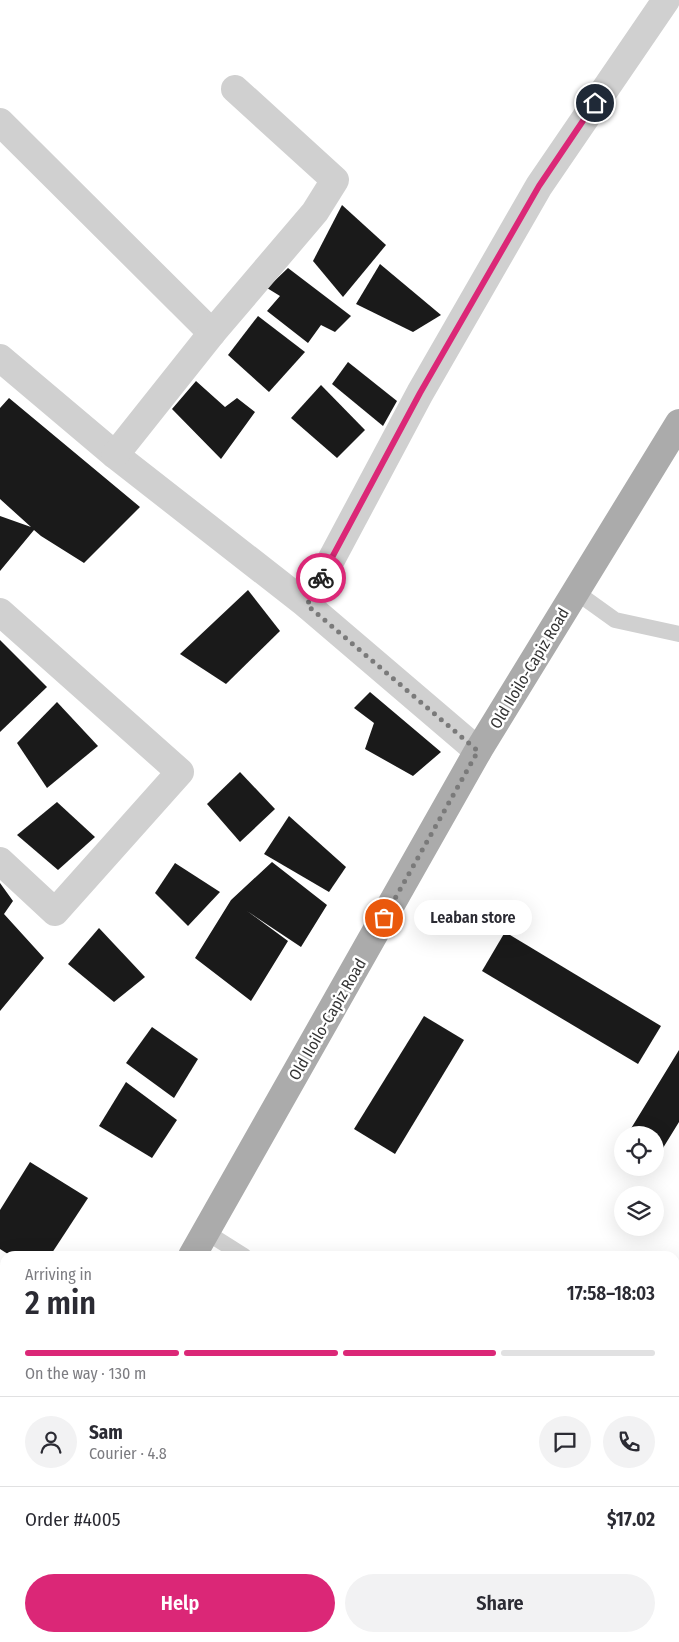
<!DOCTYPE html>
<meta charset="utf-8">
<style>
:root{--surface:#fff;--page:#f2f2f3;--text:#2b2b33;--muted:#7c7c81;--line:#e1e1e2;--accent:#db2777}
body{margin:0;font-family:"Fira Sans Condensed",sans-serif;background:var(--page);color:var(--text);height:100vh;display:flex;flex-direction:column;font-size:19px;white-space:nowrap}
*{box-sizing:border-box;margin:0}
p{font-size:16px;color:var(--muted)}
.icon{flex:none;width:28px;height:28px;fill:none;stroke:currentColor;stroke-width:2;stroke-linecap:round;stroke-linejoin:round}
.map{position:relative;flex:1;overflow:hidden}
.drawer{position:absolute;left:0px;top:1251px;width:680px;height:391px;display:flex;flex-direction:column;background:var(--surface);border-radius:15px 15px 0 0;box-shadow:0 5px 20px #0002}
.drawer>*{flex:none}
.controls{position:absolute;left:614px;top:1126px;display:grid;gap:10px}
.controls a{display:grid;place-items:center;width:50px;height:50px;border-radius:50%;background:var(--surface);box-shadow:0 5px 20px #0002;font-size:25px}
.pin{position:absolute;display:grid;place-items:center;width:42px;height:42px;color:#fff;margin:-21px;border:2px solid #fff;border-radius:50%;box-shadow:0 1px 5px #0007}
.courier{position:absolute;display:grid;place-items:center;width:50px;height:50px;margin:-25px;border:4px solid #db2777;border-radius:50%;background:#fff;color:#222;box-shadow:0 1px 6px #0007}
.bubble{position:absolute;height:35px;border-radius:18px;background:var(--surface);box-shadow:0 5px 20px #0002;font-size:16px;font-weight:600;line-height:35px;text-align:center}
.summary em{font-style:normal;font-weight:600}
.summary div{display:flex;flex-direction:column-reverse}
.summary{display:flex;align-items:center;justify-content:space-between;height:85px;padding:0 25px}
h1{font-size:32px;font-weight:600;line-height:38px}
.bar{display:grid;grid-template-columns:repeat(4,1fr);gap:8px 5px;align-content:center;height:60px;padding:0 25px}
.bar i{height:6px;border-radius:4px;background:var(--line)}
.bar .current{background:var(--accent)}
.bar p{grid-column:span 4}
.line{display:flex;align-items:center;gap:12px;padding:0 25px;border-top:1px solid var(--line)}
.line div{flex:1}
.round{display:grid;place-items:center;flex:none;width:52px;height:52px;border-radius:26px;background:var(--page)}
.action{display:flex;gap:10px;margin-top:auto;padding:10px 25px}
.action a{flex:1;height:58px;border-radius:30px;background:var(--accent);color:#fff;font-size:20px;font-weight:600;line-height:58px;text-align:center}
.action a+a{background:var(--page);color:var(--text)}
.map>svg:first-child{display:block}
</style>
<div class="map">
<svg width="679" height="1642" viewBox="0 0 679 1642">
<rect width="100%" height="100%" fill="#fff"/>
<g fill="#1a1a1a">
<polygon points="342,205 386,245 343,297 313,261"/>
<polygon points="380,264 441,315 413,332 356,304"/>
<polygon points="288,268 351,316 335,332 321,325 308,343 267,311 280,296 267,288"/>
<polygon points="258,316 305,352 269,392 228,355"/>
<polygon points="348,362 397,401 383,426 332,384"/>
<polygon points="196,381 225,407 237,398 255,412 221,459 172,409"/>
<polygon points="321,385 365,430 337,458 291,418"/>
<polygon points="9,398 140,507 84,563 41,536 34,530 0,571 0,516 31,527 0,499 0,408"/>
<polygon points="248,590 280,631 226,684 180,654"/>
<polygon points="0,640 47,687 0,732"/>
<polygon points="370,692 441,752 413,776 365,749 374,723 354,708"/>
<polygon points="57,702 98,746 47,788 17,743"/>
<polygon points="240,772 275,809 240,842 207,804"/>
<polygon points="57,802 95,837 58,870 17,835"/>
<polygon points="289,816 346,867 329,892 264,854"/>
<polygon points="272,862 327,905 301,947 247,911 288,941 251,1001 195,958 231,900"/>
<polygon points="175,863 220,892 188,926 155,893"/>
<polygon points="0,883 13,901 4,914 44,958 0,1011"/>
<polygon points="99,928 145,977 114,1002 68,964"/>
<polygon points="505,932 661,1026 638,1064 482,971"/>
<polygon points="424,1016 464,1040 395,1154 354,1129"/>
<polygon points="152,1027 198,1059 174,1098 126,1063"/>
<polygon points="679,1050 679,1122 655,1161 655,1135 627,1135"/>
<polygon points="126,1082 177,1120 152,1158 99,1126"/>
<polygon points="30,1162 88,1198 50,1256 11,1256 0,1249 0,1210"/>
<polygon points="0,1404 5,1409 5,1432 0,1437"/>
</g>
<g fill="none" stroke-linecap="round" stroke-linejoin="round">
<g stroke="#d0d0d0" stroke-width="16">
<polyline points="576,592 615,620 679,634"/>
<polyline points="206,1232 244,1256"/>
<polyline points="74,1642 77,1638"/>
<polyline points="326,1642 329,1638"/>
</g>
<g stroke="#d0d0d0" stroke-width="28">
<polyline points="0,122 212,333"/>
<polyline points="0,358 115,455 307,605 478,751"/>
<polyline points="115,455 212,333 315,212 335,180 235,89"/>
<polyline points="307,605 420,393 539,186 666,0"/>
<polyline points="0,612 180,772 55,912 0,861"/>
<polyline points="0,1287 5,1292"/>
</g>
<g stroke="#ababab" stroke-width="28">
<polyline points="192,1256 478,751 679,423"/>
<polyline points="0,1596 5,1587"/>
</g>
</g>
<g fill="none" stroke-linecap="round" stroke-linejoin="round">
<polyline stroke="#7a7a7a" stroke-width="5" stroke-dasharray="0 9" points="321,578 307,605 478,751 384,918"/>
<polyline stroke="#db2777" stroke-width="6" points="321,578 420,393 539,186 595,103"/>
</g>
<g text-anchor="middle" stroke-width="5" stroke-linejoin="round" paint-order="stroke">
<g font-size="16" fill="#333" stroke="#fff">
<text transform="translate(529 668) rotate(-59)" y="6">Old Iloilo-Capiz Road</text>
<text transform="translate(327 1019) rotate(-60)" y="6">Old Iloilo-Capiz Road</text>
</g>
</g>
</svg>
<div class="controls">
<a><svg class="icon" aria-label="locate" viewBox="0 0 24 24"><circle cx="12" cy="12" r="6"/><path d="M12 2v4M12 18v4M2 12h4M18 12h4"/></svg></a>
<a><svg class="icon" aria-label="layers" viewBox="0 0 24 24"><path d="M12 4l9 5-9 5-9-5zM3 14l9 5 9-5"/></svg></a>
</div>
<div class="pin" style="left:384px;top:918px;background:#ea580c"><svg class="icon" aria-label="bag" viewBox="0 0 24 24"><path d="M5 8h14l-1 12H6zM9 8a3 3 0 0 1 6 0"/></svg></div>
<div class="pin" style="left:595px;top:103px;background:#1f2937"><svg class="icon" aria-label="home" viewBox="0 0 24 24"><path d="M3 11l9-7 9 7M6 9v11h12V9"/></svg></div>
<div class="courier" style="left:321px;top:578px"><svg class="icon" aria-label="bike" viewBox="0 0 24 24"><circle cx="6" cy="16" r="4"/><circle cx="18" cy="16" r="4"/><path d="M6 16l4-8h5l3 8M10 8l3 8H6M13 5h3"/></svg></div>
<div class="bubble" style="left:414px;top:900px;width:118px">Leaban store</div>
<section class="drawer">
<div class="summary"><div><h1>2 min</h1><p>Arriving in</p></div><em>17:58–18:03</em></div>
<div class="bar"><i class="current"></i><i class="current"></i><i class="current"></i><i></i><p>On the way · 130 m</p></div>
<div class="line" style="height:90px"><a class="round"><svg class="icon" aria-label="person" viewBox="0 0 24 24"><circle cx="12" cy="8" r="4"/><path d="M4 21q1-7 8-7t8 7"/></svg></a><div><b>Sam</b><p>Courier · 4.8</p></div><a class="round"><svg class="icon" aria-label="chat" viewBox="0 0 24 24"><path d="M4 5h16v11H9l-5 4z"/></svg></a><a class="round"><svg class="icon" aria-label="phone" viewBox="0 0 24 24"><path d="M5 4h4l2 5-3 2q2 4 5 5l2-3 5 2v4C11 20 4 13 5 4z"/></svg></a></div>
<div class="line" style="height:65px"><div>Order #4005</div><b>$17.02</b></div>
<div class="action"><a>Help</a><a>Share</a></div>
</section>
</div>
